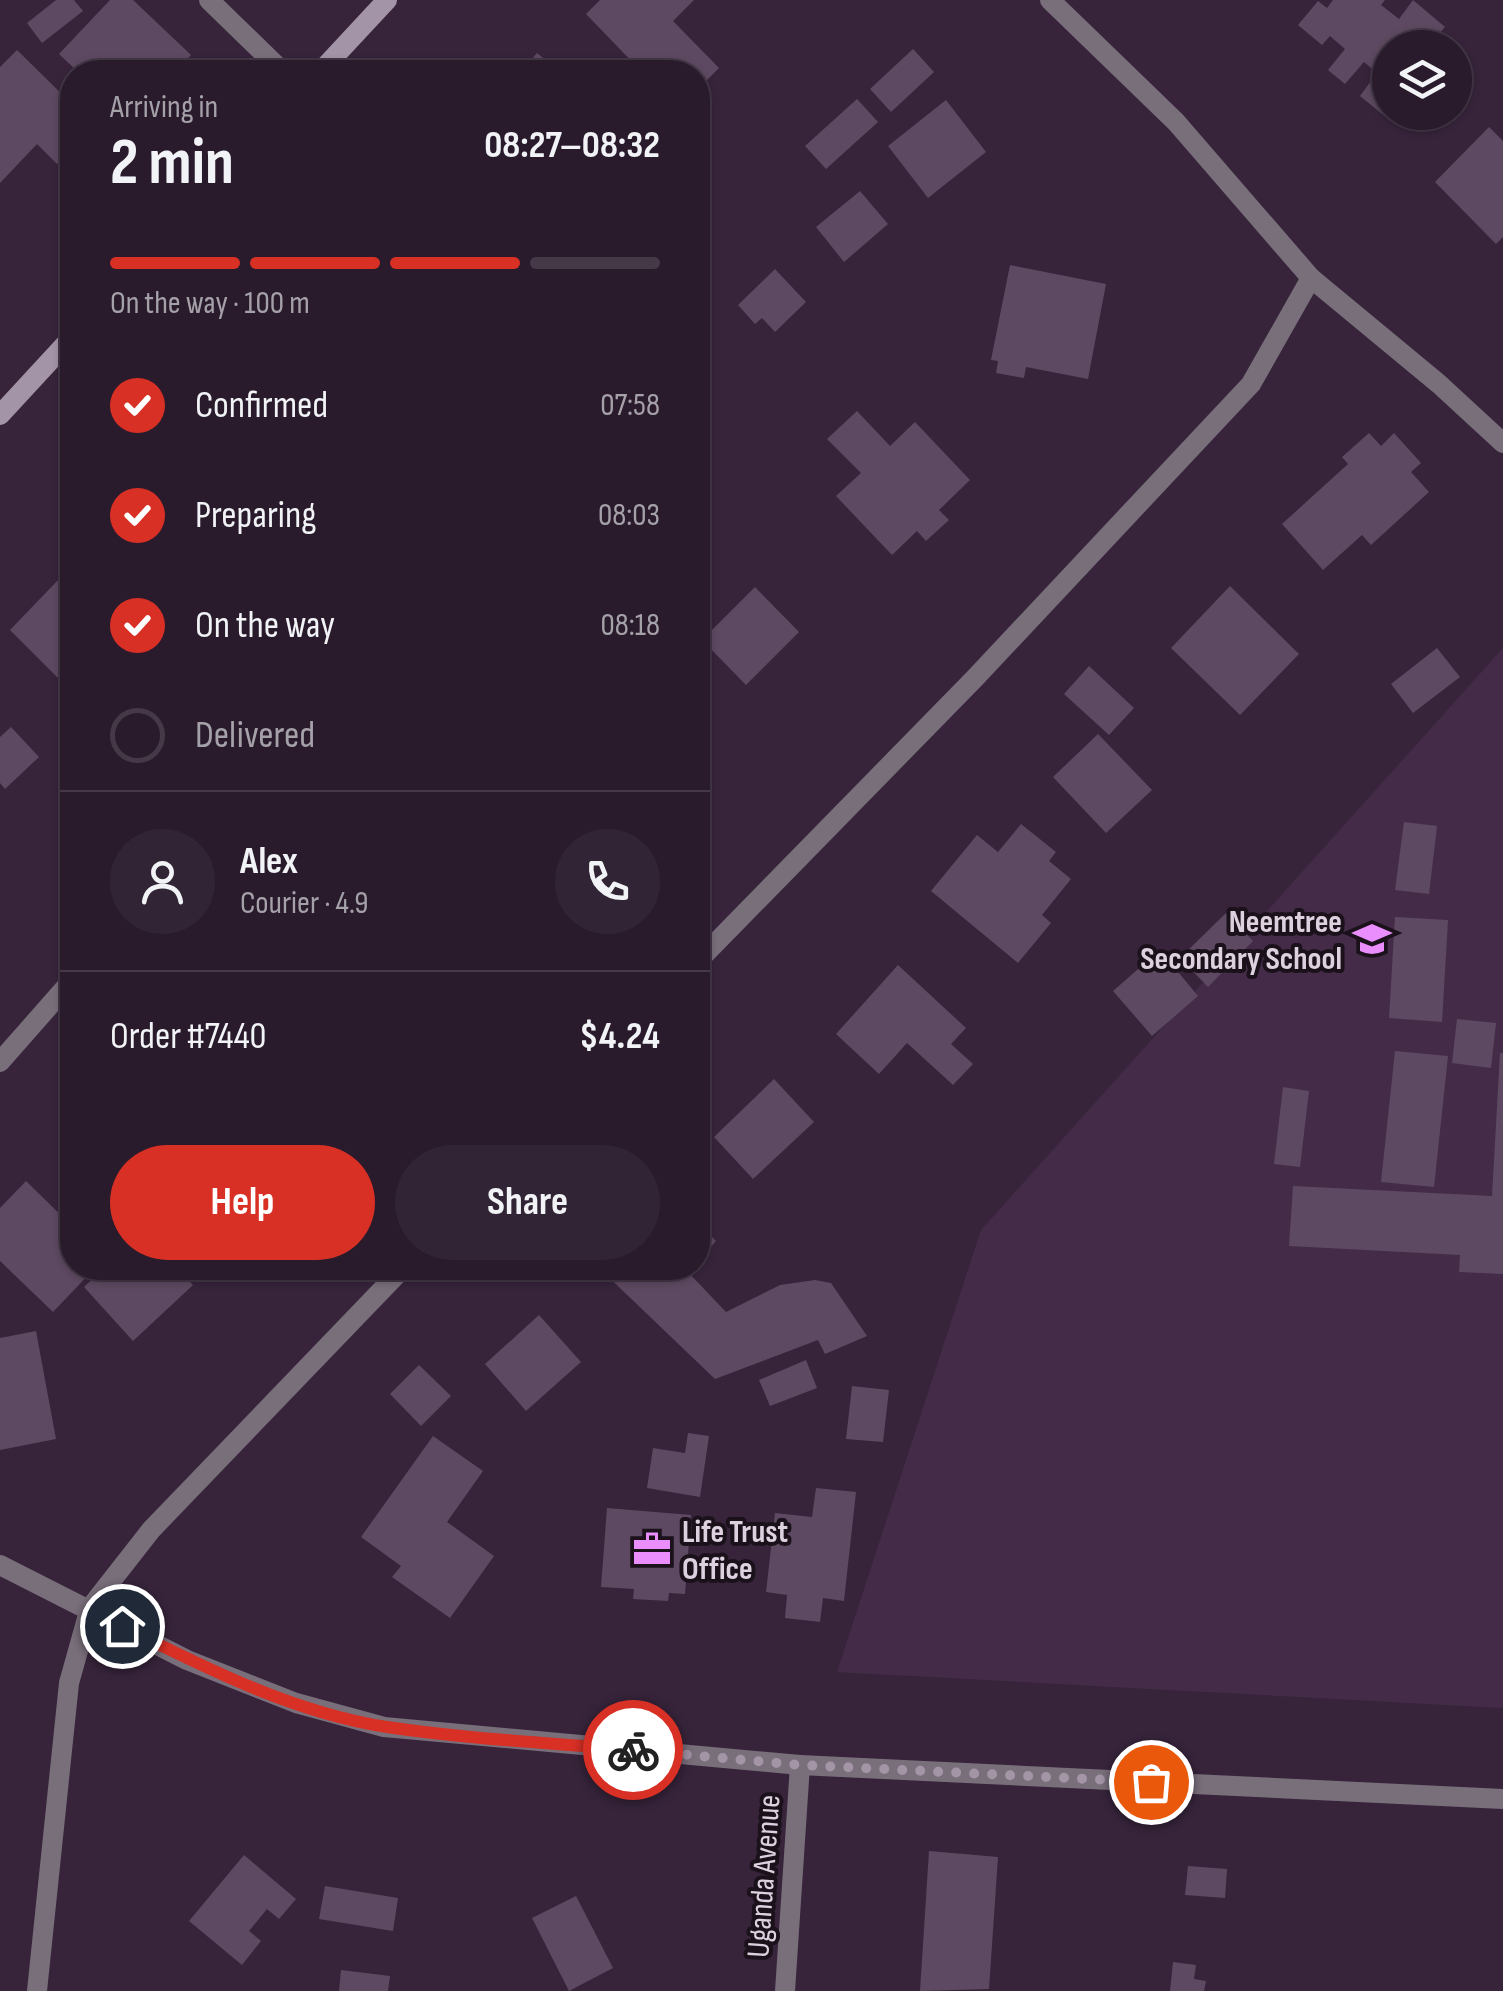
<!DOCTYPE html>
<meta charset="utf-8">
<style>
:root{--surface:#291b2c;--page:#312434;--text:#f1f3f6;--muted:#a5a1a9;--line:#453948;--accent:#d93025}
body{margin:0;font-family:"Sofia Sans Condensed",sans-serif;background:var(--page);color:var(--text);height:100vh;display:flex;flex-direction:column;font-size:38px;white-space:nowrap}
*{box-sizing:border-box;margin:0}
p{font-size:32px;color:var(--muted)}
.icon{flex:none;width:55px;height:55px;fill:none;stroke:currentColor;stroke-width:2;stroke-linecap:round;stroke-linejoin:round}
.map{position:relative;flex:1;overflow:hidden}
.sheet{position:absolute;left:60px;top:60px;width:650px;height:1220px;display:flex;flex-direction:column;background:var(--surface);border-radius:40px;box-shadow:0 2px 8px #0004,0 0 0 2px var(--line)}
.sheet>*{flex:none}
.buttons{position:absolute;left:1372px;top:30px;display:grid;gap:20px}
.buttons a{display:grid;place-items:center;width:100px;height:100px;border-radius:50%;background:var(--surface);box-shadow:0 2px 8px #0004,0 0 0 2px var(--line);font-size:50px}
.pin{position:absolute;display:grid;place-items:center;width:85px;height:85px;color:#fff;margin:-42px;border:5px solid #fff;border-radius:50%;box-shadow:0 2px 10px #0007}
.courier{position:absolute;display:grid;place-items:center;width:100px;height:100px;margin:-50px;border:8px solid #d93025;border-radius:50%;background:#fff;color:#222;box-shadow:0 2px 12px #0007}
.summary em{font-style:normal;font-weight:700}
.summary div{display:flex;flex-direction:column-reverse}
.summary{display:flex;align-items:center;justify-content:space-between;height:170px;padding:0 50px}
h1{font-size:65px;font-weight:700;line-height:75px}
.bar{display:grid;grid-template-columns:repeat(4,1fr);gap:15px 10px;align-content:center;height:120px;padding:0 50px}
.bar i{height:12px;border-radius:8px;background:var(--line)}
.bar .on{background:var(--accent)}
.bar p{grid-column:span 4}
.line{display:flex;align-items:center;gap:25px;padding:0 50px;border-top:2px solid var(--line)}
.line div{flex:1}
.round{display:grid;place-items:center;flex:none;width:105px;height:105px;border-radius:52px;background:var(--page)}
ol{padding:0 50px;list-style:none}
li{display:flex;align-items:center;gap:30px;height:110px}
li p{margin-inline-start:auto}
li .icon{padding:10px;border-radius:50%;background:var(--accent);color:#fff;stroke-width:4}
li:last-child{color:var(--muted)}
li i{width:55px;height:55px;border:5px solid var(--line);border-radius:50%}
.action{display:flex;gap:20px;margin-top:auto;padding:20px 50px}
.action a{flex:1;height:115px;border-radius:60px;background:var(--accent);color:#fff;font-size:40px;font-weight:700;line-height:115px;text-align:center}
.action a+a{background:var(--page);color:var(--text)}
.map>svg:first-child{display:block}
</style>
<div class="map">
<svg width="1503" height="1991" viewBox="0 0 1503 1991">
<rect width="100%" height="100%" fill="#37243b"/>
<polygon fill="#442c48" points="1503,648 1503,1708 837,1672 981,1230"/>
<g fill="#5d4961">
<polygon points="56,0 74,0 83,11 42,43 27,23"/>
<polygon points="110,0 133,0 191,55 175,72 78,72 59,54"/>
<polygon points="600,0 694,0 673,21 719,68 698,89 698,72 642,72 586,14"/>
<polygon points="1333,0 1385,0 1381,5 1399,19 1413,0 1445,27 1431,43 1437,48 1390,48 1390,112 1400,112 1392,122 1360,96 1377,73 1364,62 1345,84 1328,70 1345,49 1330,36 1322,45 1298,25 1318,1 1327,8"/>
<polygon points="913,49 934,72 891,112 870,89"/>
<polygon points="17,50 72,104 72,148 57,164 37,144 0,183 0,67"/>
<polygon points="537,53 560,72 508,72 514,66 521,72"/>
<polygon points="857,99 878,122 826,169 805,146"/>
<polygon points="946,100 986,152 928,198 888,146"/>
<polygon points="1489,127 1503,141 1503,237 1496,244 1435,182"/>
<polygon points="860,191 888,224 844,262 816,227"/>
<polygon points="1010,265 1106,284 1088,379 1026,367 1024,378 996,373 998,361 991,360"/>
<polygon points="775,269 806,302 775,332 762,318 755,324 738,305"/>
<polygon points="857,411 890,446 915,422 970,480 939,510 949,520 926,541 917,531 892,555 836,496 861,473 827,439"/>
<polygon points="1369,433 1381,446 1394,433 1421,463 1411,472 1429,492 1371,545 1362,535 1323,570 1282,524 1348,464 1342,457"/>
<polygon points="60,578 72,590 70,690 10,630"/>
<polygon points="1230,586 1299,654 1240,715 1171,648"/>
<polygon points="755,587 799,632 746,685 702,640"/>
<polygon points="1437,648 1460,677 1413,713 1391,684"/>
<polygon points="1089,666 1134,708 1109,735 1064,694"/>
<polygon points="11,727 39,757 5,789 0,783 0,737"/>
<polygon points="1098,734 1152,790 1106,833 1053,777"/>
<polygon points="1404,822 1437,826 1429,894 1395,890"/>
<polygon points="1021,824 1056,852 1049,861 1071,879 1042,915 1051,923 1018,963 931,891 977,835 998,852"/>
<polygon points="1226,913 1253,941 1208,987 1180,958"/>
<polygon points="1395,917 1448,920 1442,1022 1389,1018"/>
<polygon points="1160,950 1198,996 1152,1036 1113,991"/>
<polygon points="898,965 966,1028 951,1044 973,1064 953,1085 907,1043 879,1074 836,1034"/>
<polygon points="1457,1019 1496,1023 1491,1068 1452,1063"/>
<polygon points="1395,1051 1448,1056 1434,1187 1381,1182"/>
<polygon points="1500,1053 1503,1053 1503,1274 1459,1272 1460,1255 1289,1246 1293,1186 1492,1196"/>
<polygon points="774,1079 814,1122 753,1179 714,1137"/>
<polygon points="1283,1087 1309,1091 1300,1167 1274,1164"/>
<polygon points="26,1181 72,1226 72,1268 95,1268 53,1312 0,1261 0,1208"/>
<polygon points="698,1223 716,1241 698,1262"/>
<polygon points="104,1268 176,1268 193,1285 133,1341 84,1287"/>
<polygon points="599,1268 692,1268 688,1272 726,1312 780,1285 815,1280 831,1283 867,1336 825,1354 818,1340 715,1379"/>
<polygon points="539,1315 581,1362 526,1411 485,1364"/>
<polygon points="36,1331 56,1439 0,1450 0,1338"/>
<polygon points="806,1360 817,1388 770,1406 759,1380"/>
<polygon points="419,1365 451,1396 421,1426 390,1394"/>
<polygon points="852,1386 889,1390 883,1442 846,1439"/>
<polygon points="688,1433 709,1436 700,1497 647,1488 653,1448 685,1453"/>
<polygon points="433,1436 483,1471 447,1522 494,1556 450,1618 392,1577 401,1566 361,1537"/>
<polygon points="816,1488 856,1492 844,1601 823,1598 820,1622 785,1618 787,1595 766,1592 775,1513 812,1517"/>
<polygon points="607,1508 691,1515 685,1594 669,1593 668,1601 633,1599 634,1589 601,1587"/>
<polygon points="929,1851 998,1857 989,1989 920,1991"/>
<polygon points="244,1855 296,1899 279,1919 267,1909 249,1931 261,1941 242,1965 189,1921"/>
<polygon points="1188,1866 1227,1869 1225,1898 1185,1895"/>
<polygon points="325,1886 398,1898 393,1931 319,1919"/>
<polygon points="576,1896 613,1968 569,1991 532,1918"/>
<polygon points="1173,1962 1196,1965 1194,1979 1206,1981 1204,1991 1170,1991"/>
<polygon points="341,1970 390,1976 388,1991 339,1991"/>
</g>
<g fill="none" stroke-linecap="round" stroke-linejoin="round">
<polyline stroke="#796f7b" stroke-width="20" points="1311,278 1439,384 1503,443"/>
<g stroke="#796f7b" stroke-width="20">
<polyline points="209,0 283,72"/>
<polyline points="698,961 975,678 1251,384 1311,278 1176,122 1050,0"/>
<polyline points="0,1062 72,980"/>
<polyline points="0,1565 187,1660 296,1703 384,1727 800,1765 1503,1799"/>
<polyline points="37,1991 69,1683 90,1608 151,1530 403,1268"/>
<polyline points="785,1991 800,1765"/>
</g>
<g stroke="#a494a7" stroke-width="20">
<polyline points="320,72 387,0"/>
<polyline points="0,415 72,337"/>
</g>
</g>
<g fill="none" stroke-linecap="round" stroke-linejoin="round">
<polyline stroke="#a394a6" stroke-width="10" stroke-dasharray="0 18" points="633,1750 800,1765 1151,1782"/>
<path stroke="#d93025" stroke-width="12" d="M122 1626C205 1668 295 1713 387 1727 468 1739 551 1743 633 1750"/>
</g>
<defs>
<g id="school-bare" transform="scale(3)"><path d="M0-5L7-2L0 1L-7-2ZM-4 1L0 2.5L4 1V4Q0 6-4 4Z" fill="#ea8dfd" stroke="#1a111b" stroke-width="2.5" paint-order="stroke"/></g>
<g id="office-bare" transform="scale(3)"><path d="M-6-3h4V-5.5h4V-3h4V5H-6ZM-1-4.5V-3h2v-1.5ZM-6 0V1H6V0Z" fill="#ea8dfd" stroke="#1a111b" stroke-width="2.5" paint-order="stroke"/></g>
</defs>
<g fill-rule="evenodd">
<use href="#school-bare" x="1372" y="939"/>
<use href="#office-bare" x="652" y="1549"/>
</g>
<g text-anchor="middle" stroke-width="8" stroke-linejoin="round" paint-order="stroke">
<g font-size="32" font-weight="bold" fill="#ddd1e0" stroke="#1a111b" text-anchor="end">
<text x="1342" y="932">Neemtree<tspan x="1342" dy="37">Secondary School</tspan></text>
<text x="682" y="1542" text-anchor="start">Life Trust<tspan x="682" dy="37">Office</tspan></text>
</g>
<g font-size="32" fill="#ddd1e0" stroke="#1a111b">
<text transform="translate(763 1876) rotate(-86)" y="11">Uganda Avenue</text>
</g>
</g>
</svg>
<div class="buttons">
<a><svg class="icon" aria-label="layers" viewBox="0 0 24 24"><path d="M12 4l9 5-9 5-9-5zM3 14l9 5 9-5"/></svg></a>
</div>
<div class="pin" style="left:1151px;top:1782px;background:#ea580c"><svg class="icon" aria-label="bag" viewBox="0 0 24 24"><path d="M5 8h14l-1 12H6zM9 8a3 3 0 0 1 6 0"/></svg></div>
<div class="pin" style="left:122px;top:1626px;background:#1f2937"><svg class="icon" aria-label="home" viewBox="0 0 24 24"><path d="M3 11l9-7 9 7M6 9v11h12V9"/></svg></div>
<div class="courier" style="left:633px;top:1750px"><svg class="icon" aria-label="bike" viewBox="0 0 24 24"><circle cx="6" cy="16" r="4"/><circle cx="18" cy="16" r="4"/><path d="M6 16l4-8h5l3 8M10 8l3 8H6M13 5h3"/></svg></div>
<section class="sheet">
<div class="summary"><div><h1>2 min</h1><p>Arriving in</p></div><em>08:27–08:32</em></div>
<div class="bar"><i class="on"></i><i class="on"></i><i class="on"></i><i></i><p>On the way · 100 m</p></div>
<ol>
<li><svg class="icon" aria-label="check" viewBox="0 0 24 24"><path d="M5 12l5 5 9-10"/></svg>Confirmed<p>07:58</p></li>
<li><svg class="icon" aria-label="check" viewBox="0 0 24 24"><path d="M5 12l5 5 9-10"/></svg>Preparing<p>08:03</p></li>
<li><svg class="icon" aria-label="check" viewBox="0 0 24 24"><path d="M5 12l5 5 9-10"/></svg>On the way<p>08:18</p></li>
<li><i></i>Delivered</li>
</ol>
<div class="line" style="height:180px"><a class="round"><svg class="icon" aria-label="person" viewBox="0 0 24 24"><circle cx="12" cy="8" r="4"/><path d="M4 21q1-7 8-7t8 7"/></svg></a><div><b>Alex</b><p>Courier · 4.9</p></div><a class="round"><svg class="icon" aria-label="phone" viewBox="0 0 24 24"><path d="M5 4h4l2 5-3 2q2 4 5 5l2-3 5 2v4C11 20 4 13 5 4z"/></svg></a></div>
<div class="line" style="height:130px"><div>Order #7440</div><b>$4.24</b></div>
<div class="action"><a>Help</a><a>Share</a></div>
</section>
</div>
